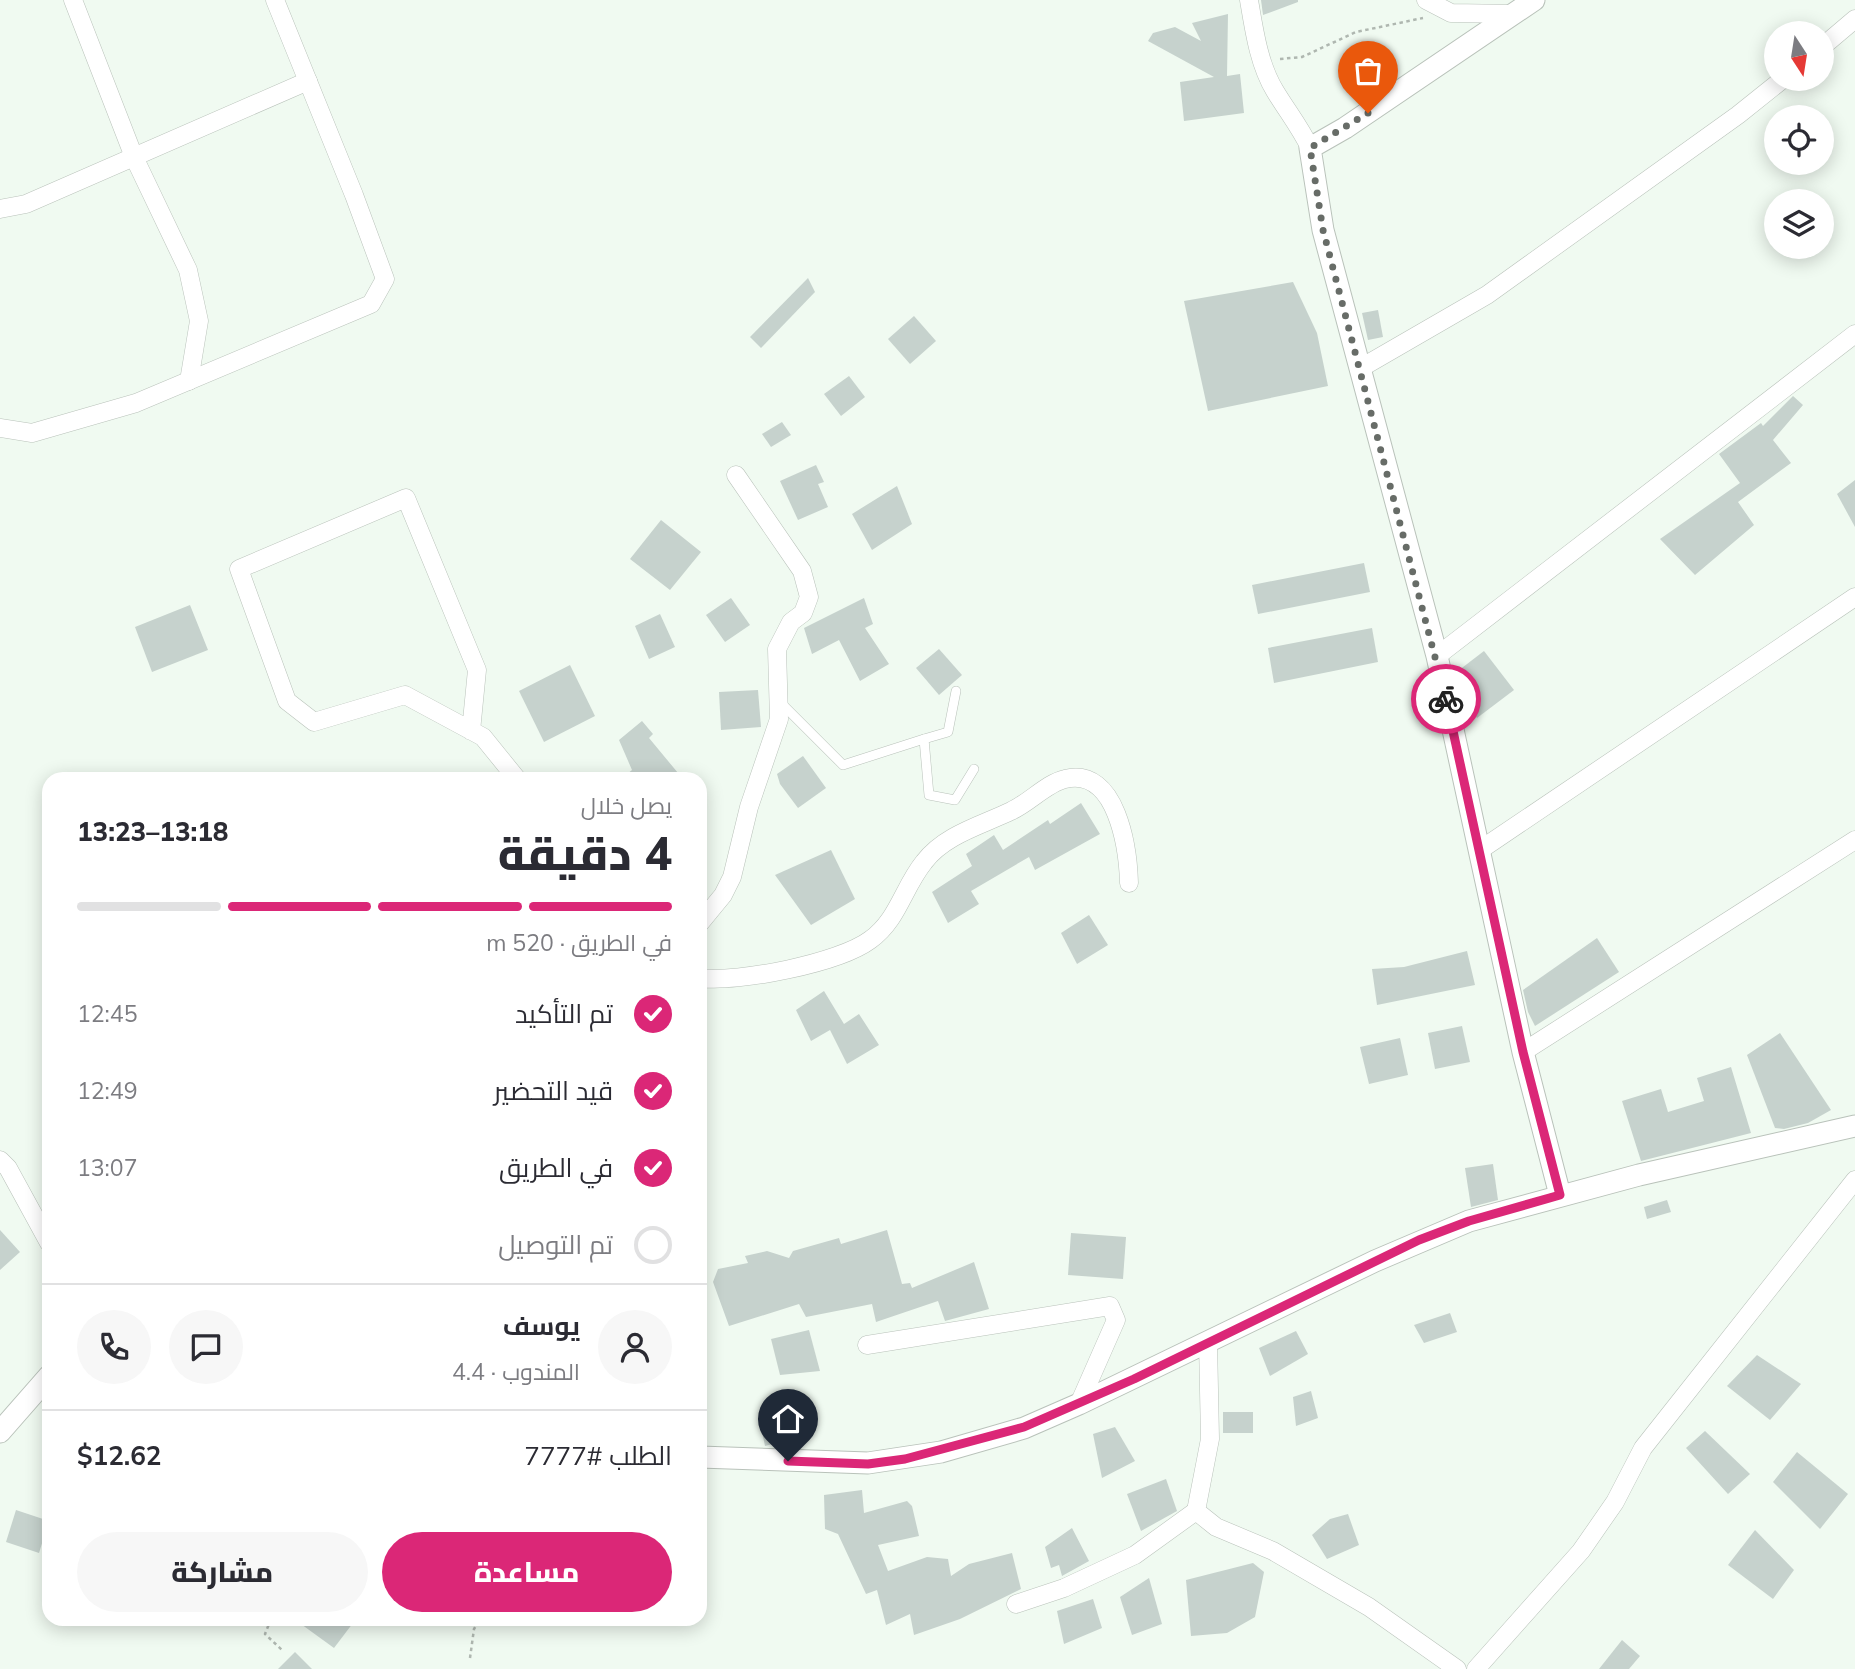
<!DOCTYPE html>
<html lang="ar">
<meta charset="utf-8">
<style>
:root{--surface:#fff;--page:#f7f7f7;--text:#2b2b33;--muted:#7c7c81;--line:#e1e1e2;--accent:#db2777}
body{margin:0;font-family:Mulish,Cairo,sans-serif;background:var(--page);color:var(--text);direction:rtl;height:100vh;display:flex;flex-direction:column;font-size:26px;white-space:nowrap}
*{box-sizing:border-box;margin:0}
p{font-size:23px;color:var(--muted)}
.icon{flex:none;width:38px;height:38px;fill:none;stroke:currentColor;stroke-width:2;stroke-linecap:round;stroke-linejoin:round}
.map{position:relative;flex:1;overflow:hidden;direction:ltr}
.details{position:absolute;left:42px;top:772px;width:665px;height:854px;display:flex;flex-direction:column;background:var(--surface);border-radius:21px;box-shadow:0 4px 18px #0003;direction:rtl}
.details>*{flex:none}
.needle{width:46px;rotate:168deg}
.tools{position:absolute;left:1764px;top:21px;display:grid;gap:14px}
.tools a{display:grid;place-items:center;width:70px;height:70px;border-radius:50%;background:var(--surface);box-shadow:0 4px 18px #0003;font-size:35px}
.pin{position:absolute;display:grid;place-items:center;width:60px;height:60px;color:#fff;margin:-72px -30px;border-radius:50% 50% 50% 0;rotate:-45deg;box-shadow:0 0 7px #0007}
.pin .icon{rotate:45deg}
.courier{position:absolute;display:grid;place-items:center;width:70px;height:70px;margin:-35px;border:5px solid #db2777;border-radius:50%;background:#fff;color:#222;box-shadow:0 2px 9px #0007}
.summary em{font-style:normal;font-weight:800}
.summary div{display:flex;flex-direction:column-reverse}
.summary{display:flex;align-items:center;justify-content:space-between;height:119px;padding:0 35px}
h1{font-size:46px;font-weight:800;line-height:52px}
.bar{display:grid;grid-template-columns:repeat(4,1fr);gap:10px 7px;align-content:center;height:84px;padding:0 35px}
.bar i{height:9px;border-radius:5px;background:var(--line)}
.bar .current{background:var(--accent)}
.bar p{grid-column:span 4}
.line{display:flex;align-items:center;gap:18px;padding:0 35px;border-top:2px solid var(--line)}
.line div{flex:1}
.round{display:grid;place-items:center;flex:none;width:74px;height:74px;border-radius:37px;background:var(--page)}
ol{padding:0 35px;list-style:none}
li{display:flex;align-items:center;gap:21px;height:77px}
li p{margin-inline-start:auto}
li .icon{padding:7px;border-radius:50%;background:var(--accent);color:#fff;stroke-width:4}
li:last-child{color:var(--muted)}
li i{width:38px;height:38px;border:4px solid var(--line);border-radius:50%}
.action{display:flex;gap:14px;margin-top:auto;padding:14px 35px}
.action a{flex:1;height:80px;border-radius:42px;background:var(--accent);color:#fff;font-size:28px;font-weight:800;line-height:80px;text-align:center}
.action a+a{background:var(--page);color:var(--text)}
.map>svg:first-child{display:block}
</style>
<div class="map">
<svg width="1855" height="1669" viewBox="0 0 1855 1669">
<rect width="100%" height="100%" fill="#f0faf1"/>
<g fill="#c6d2cd">
<polygon points="1261,0 1298,0 1298,2 1263,15"/>
<polygon points="1228,14 1227,76 1240,74 1244,113 1184,121 1180,82 1214,77 1148,41 1153,33 1175,27 1201,41 1192,23"/>
<polygon points="808,278 815,292 761,348 750,337"/>
<polygon points="1293,282 1317,333 1328,386 1208,411 1184,301"/>
<polygon points="1378,310 1383,337 1368,340 1362,313"/>
<polygon points="914,316 936,341 910,364 888,339"/>
<polygon points="849,376 865,397 841,416 824,394"/>
<polygon points="1793,396 1803,405 1773,440 1791,463 1738,502 1754,525 1695,575 1660,539 1740,483 1719,454 1761,423 1763,426"/>
<polygon points="782,422 791,435 771,447 762,434"/>
<polygon points="816,465 824,482 818,484 828,507 798,520 780,481"/>
<polygon points="1855,480 1855,527 1837,494"/>
<polygon points="897,486 912,524 872,550 852,514"/>
<polygon points="661,520 701,552 670,590 630,559"/>
<polygon points="1364,563 1370,592 1258,614 1252,585"/>
<polygon points="731,598 750,625 725,642 706,615"/>
<polygon points="864,598 873,624 865,628 889,664 860,681 839,640 812,654 804,628"/>
<polygon points="190,605 208,650 152,672 135,627"/>
<polygon points="660,614 675,647 649,659 635,626"/>
<polygon points="1372,628 1378,662 1274,683 1268,648"/>
<polygon points="939,649 962,675 939,695 916,668"/>
<polygon points="1484,651 1514,690 1477,718 1459,694 1454,674"/>
<polygon points="570,665 595,716 544,742 519,691"/>
<polygon points="758,690 761,727 721,730 719,692"/>
<polygon points="642,721 653,734 649,738 683,779 621,779 632,770 619,740"/>
<polygon points="803,756 826,788 798,808 780,784 777,774"/>
<polygon points="1081,803 1100,834 1035,870 1029,857 971,891 979,904 948,923 932,892 972,866 966,854 994,835 1003,850 1048,820 1050,824"/>
<polygon points="831,850 855,899 811,925 775,875"/>
<polygon points="1089,915 1108,945 1077,964 1061,933"/>
<polygon points="1597,938 1619,972 1535,1026 1528,1012 1523,990"/>
<polygon points="1467,951 1475,985 1377,1005 1372,969 1404,967"/>
<polygon points="824,991 844,1024 859,1014 879,1045 847,1064 830,1030 811,1041 796,1010"/>
<polygon points="1462,1026 1470,1062 1435,1069 1428,1033"/>
<polygon points="1780,1033 1831,1110 1808,1123 1784,1129 1775,1128 1747,1055"/>
<polygon points="1400,1038 1408,1075 1369,1084 1360,1047"/>
<polygon points="1731,1067 1751,1133 1641,1161 1622,1101 1661,1089 1668,1112 1704,1101 1697,1078"/>
<polygon points="1493,1164 1498,1200 1471,1207 1465,1168"/>
<polygon points="1667,1200 1671,1212 1647,1219 1644,1207"/>
<polygon points="0,1230 20,1252 0,1270"/>
<polygon points="887,1230 902,1284 910,1283 912,1288 974,1262 989,1309 945,1321 938,1301 876,1322 872,1304 806,1317 799,1304 729,1326 713,1282 718,1269 748,1263 745,1256 767,1251 789,1258 793,1251 839,1238 841,1244"/>
<polygon points="1071,1233 1126,1237 1123,1279 1068,1275"/>
<polygon points="1450,1313 1457,1332 1424,1343 1414,1325"/>
<polygon points="809,1330 820,1371 780,1375 771,1339"/>
<polygon points="1296,1331 1308,1354 1270,1376 1259,1348"/>
<polygon points="1757,1355 1801,1384 1770,1420 1727,1386"/>
<polygon points="1311,1391 1318,1418 1296,1426 1293,1397"/>
<rect x="1223" y="1412" width="30" height="21"/>
<polygon points="787,1417 792,1439 765,1446 760,1423"/>
<polygon points="1115,1427 1135,1461 1102,1478 1093,1434"/>
<polygon points="1705,1431 1750,1474 1728,1494 1686,1448"/>
<polygon points="1797,1452 1848,1494 1820,1529 1773,1482"/>
<polygon points="1166,1479 1177,1511 1141,1531 1127,1494"/>
<polygon points="862,1490 864,1513 907,1501 912,1506 919,1536 878,1545 888,1571 927,1557 948,1559 951,1576 969,1564 1012,1553 1021,1589 960,1619 914,1635 910,1614 886,1625 877,1590 866,1594 838,1534 825,1529 824,1495"/>
<polygon points="16,1510 49,1521 39,1553 6,1542"/>
<polygon points="1348,1514 1359,1545 1327,1559 1312,1535 1330,1519"/>
<polygon points="1072,1528 1089,1561 1062,1576 1059,1565 1051,1568 1045,1547"/>
<polygon points="1755,1530 1794,1570 1773,1599 1728,1565"/>
<polygon points="1253,1563 1264,1572 1255,1617 1227,1633 1191,1636 1186,1580"/>
<polygon points="1149,1578 1162,1624 1132,1635 1120,1597"/>
<polygon points="1093,1599 1102,1628 1064,1644 1057,1611"/>
<polygon points="294,1619 356,1619 334,1648"/>
<polygon points="1622,1640 1640,1656 1629,1669 1599,1669"/>
<polygon points="295,1652 312,1669 278,1669"/>
</g>
<g fill="none" stroke-linecap="round" stroke-linejoin="round">
<g stroke="#b9c2ba" stroke-width="10">
<g id="service">
<polyline points="781,703 843,765 924,739 929,795 955,800 974,769"/>
<polyline points="924,739 948,732 956,691"/>
</g>
</g>
<g stroke="#b9c2ba" stroke-width="19">
<g id="minor">
<polyline points="73,0 134,157 188,270 199,321 189,381"/>
<path d="M1249 0C1254 30 1259 65 1275 91 1287 111 1300 127 1310 148"/>
<polyline points="1426,0 1451,13 1515,14"/>
<polyline points="1822,47 1855,19"/>
<polyline points="0,209 26,204 308,81"/>
<polyline points="1359,369 1487,295 1738,115 1783,79"/>
<polyline points="0,428 32,433 136,403 371,304 385,279 354,195 275,0"/>
<polyline points="1437,656 1855,334"/>
<polyline points="471,731 477,670 406,498 239,569 287,701 314,722 405,695 483,737 517,779"/>
<polyline points="1480,850 1855,597"/>
<polyline points="700,923 723,895 732,877 749,807 779,719 777,649 791,622 803,613 809,597 802,571 736,475"/>
<path d="M700 978C738 983 839 963 870 940 898 920 903 888 924 862 944 835 982 825 1011 811 1029 803 1047 783 1065 779 1117 766 1128 849 1129 883"/>
<polyline points="1523,1052 1855,840"/>
<polyline points="0,1160 8,1168 49,1243"/>
<polyline points="1208,1341 1210,1439 1196,1511 1216,1527 1273,1551 1369,1607 1457,1669"/>
<polyline points="867,1345 1110,1306 1116,1320 1079,1404"/>
<polyline points="1016,1604 1064,1588 1135,1555 1196,1511"/>
<polyline points="1476,1669 1581,1551 1615,1502 1643,1448 1855,1180"/>
</g>
</g>
<g stroke="#b9c2ba" stroke-width="23">
<g id="tertiary">
<polyline points="1534,0 1345,128 1310,148 1323,230 1437,656 1523,1052 1560,1195"/>
<polyline points="0,1432 49,1376"/>
<polyline points="700,1457 868,1463 941,1452 1024,1428 1079,1404 1375,1261 1469,1221 1639,1175 1855,1126"/>
</g>
</g>
<g stroke="#afb7b0" stroke-width="2.5" stroke-dasharray="3.5 3.5" stroke-linecap="butt">
<polyline points="1280,59 1302,57 1356,32 1423,18"/>
<polyline points="271,1619 265,1634 282,1650"/>
<polyline points="470,1658 474,1629 480,1619"/>
</g>
<use href="#service" stroke="#fff" stroke-width="9"/>
<use href="#minor" stroke="#fff" stroke-width="18"/>
<use href="#tertiary" stroke="#fff" stroke-width="21"/>
</g>
<g fill="none" stroke-linecap="round" stroke-linejoin="round">
<polyline stroke="#676c67" stroke-width="7" stroke-dasharray="0 12.6" points="1368,113 1310,148 1323,230 1446,699"/>
<polyline stroke="#db2777" stroke-width="9" points="788,1461 868,1464 905,1459 1024,1427 1134,1379 1419,1240 1469,1221 1560,1195 1523,1052 1446,699"/>
</g>
</svg>
<div class="tools">
<a><svg class="needle" viewBox="-14 -14 28 28"><path d="M0-13l5 13h-10z" fill="#e53935"/><path d="M0 13l5-13h-10z" fill="#7c7c81"/></svg></a>
<a><svg class="icon" aria-label="locate" viewBox="0 0 24 24"><circle cx="12" cy="12" r="6"/><path d="M12 2v4M12 18v4M2 12h4M18 12h4"/></svg></a>
<a><svg class="icon" aria-label="layers" viewBox="0 0 24 24"><path d="M12 4l9 5-9 5-9-5zM3 14l9 5 9-5"/></svg></a>
</div>
<div class="pin" style="left:1368px;top:113px;background:#ea580c"><svg class="icon" aria-label="bag" viewBox="0 0 24 24"><path d="M5 8h14l-1 12H6zM9 8a3 3 0 0 1 6 0"/></svg></div>
<div class="pin" style="left:788px;top:1461px;background:#1f2937"><svg class="icon" aria-label="home" viewBox="0 0 24 24"><path d="M3 11l9-7 9 7M6 9v11h12V9"/></svg></div>
<div class="courier" style="left:1446px;top:699px"><svg class="icon" aria-label="bike" viewBox="0 0 24 24"><circle cx="6" cy="16" r="4"/><circle cx="18" cy="16" r="4"/><path d="M6 16l4-8h5l3 8M10 8l3 8H6M13 5h3"/></svg></div>
<section class="details">
<div class="summary"><div><h1>4 دقيقة</h1><p>يصل خلال</p></div><em>13:18–13:23</em></div>
<div class="bar"><i class="current"></i><i class="current"></i><i class="current"></i><i></i><p>في الطريق · 520 m</p></div>
<ol>
<li><svg class="icon" aria-label="check" viewBox="0 0 24 24"><path d="M5 12l5 5 9-10"/></svg>تم التأكيد<p>12:45</p></li>
<li><svg class="icon" aria-label="check" viewBox="0 0 24 24"><path d="M5 12l5 5 9-10"/></svg>قيد التحضير<p>12:49</p></li>
<li><svg class="icon" aria-label="check" viewBox="0 0 24 24"><path d="M5 12l5 5 9-10"/></svg>في الطريق<p>13:07</p></li>
<li><i></i>تم التوصيل</li>
</ol>
<div class="line" style="height:126px"><a class="round"><svg class="icon" aria-label="person" viewBox="0 0 24 24"><circle cx="12" cy="8" r="4"/><path d="M4 21q1-7 8-7t8 7"/></svg></a><div><b>يوسف</b><p>المندوب · 4.4</p></div><a class="round"><svg class="icon" aria-label="chat" viewBox="0 0 24 24"><path d="M4 5h16v11H9l-5 4z"/></svg></a><a class="round"><svg class="icon" aria-label="phone" viewBox="0 0 24 24"><path d="M5 4h4l2 5-3 2q2 4 5 5l2-3 5 2v4C11 20 4 13 5 4z"/></svg></a></div>
<div class="line" style="height:91px"><div>الطلب #7777</div><b>$12.62</b></div>
<div class="action"><a>مساعدة</a><a>مشاركة</a></div>
</section>
</div>
